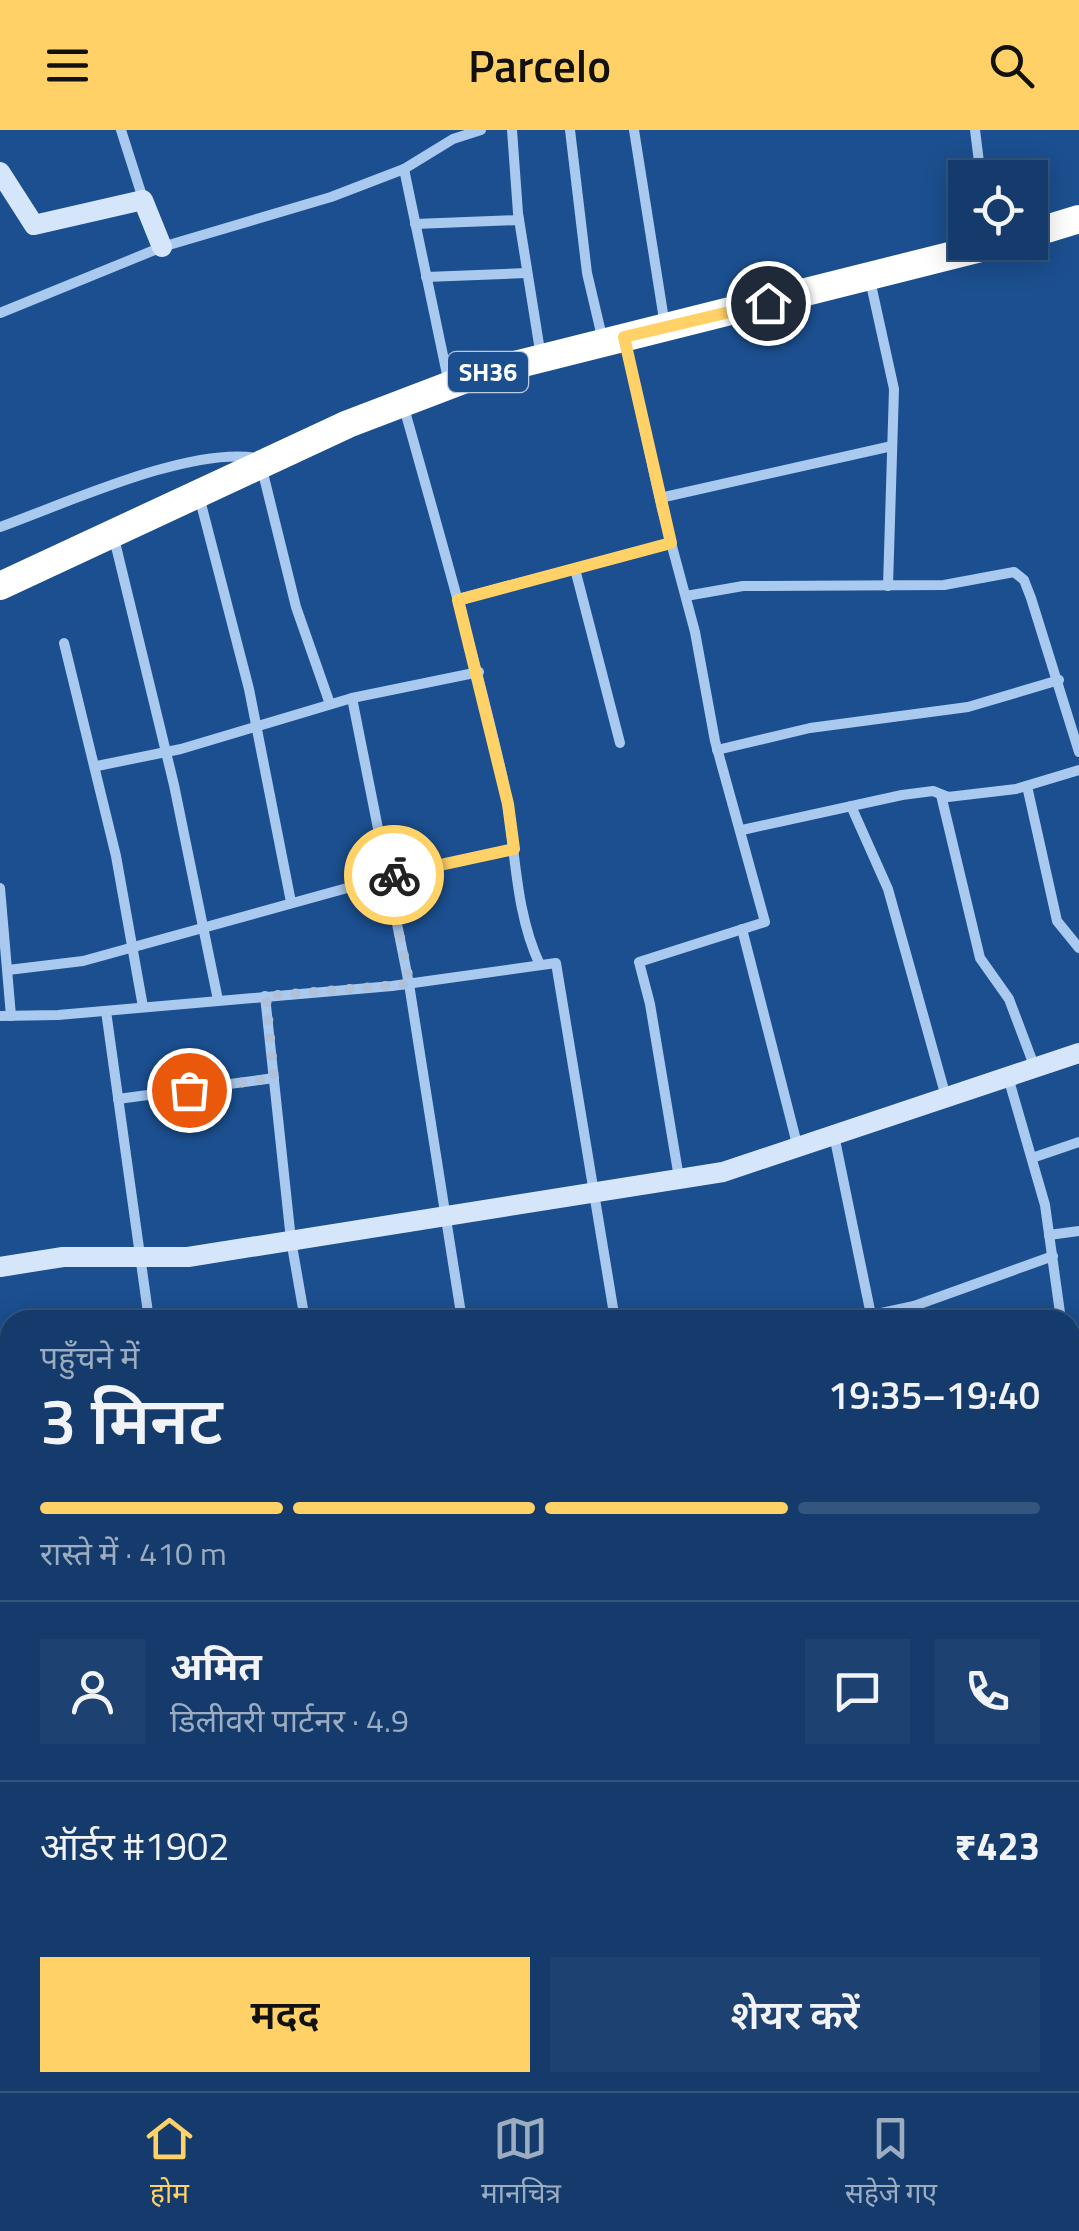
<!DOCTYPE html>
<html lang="hi">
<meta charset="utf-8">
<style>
:root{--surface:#143b6b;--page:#1d4271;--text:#f1f3f6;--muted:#9dadc1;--line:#33557e;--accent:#ffd166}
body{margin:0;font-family:"Titillium Web","Noto Sans Devanagari",sans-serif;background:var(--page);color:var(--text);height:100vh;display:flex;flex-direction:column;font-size:38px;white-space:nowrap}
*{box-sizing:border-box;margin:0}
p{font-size:32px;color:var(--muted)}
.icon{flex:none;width:55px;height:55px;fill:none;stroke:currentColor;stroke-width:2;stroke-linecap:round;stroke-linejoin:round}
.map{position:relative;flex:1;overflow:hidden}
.drawer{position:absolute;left:0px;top:1180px;width:1080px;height:782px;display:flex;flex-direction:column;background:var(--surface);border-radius:30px 30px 0 0;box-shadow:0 5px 25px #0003,0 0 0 2px var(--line)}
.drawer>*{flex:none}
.controls{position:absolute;left:948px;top:30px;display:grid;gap:20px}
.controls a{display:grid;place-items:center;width:100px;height:100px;border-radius:0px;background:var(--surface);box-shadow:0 5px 25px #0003,0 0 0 2px var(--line);font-size:50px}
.pin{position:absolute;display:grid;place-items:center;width:85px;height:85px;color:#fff;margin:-42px;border:5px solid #fff;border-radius:50%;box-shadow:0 2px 10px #0007}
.courier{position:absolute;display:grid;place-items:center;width:100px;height:100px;margin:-50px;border:8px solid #ffd166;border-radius:50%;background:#fff;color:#222;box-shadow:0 2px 12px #0007}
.overview em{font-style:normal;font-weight:600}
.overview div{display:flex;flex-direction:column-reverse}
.overview{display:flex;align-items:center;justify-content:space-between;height:170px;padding:0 40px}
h1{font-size:65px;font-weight:600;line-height:75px}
.bar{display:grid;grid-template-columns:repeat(4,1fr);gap:15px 10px;align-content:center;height:120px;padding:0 40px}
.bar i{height:12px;border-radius:8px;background:var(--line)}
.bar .active{background:var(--accent)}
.bar p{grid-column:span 4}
.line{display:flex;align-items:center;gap:25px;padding:0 40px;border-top:2px solid var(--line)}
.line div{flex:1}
.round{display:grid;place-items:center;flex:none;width:105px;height:105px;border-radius:0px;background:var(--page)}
.button{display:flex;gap:20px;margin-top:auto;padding:20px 40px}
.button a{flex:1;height:115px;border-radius:0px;background:var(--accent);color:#111;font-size:40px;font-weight:600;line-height:115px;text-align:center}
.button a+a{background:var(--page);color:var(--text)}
header{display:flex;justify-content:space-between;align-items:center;height:130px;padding:0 40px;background:var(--accent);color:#111;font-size:45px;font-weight:600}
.tabs{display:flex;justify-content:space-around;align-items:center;height:140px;border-top:2px solid var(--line);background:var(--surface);font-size:28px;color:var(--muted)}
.tabs a{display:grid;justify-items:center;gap:5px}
.tabs .active{color:var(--accent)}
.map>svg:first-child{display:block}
</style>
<header><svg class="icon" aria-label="menu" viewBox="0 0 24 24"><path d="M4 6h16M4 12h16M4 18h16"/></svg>Parcelo<svg class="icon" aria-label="search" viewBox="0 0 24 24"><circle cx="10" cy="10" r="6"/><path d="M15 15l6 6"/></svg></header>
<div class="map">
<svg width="1079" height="1961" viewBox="0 0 1079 1961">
<rect width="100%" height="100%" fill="#1b4f8f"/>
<polygon fill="#2e69ad" points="1070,1708 1079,1718 1079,1961 569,1961 580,1952 1070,1952"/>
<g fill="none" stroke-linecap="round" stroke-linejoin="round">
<g stroke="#a9c9ee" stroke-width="2.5" stroke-dasharray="5 8" stroke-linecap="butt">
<polyline points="1070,1880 1079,1903"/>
<polyline points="688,1961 695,1952"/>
</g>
<g stroke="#a9c9ee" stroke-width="10">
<polyline points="121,0 143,69"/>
<polyline points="512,0 518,83 541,227"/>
<polyline points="570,0 587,143 603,211"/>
<polyline points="634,0 665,196"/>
<polyline points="975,0 981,48"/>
<polyline points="404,39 453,9 481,0"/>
<polyline points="415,94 519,90"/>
<polyline points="426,147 526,143"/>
<polyline points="870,150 894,259 888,456"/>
<polyline points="0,183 162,117 331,67 404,39 449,254"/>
<polyline points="624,207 662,379 695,502 715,611 765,792 639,832 650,874 679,1048"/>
<path d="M403 274C438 399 474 523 503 649 516 711 513 778 540 835"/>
<polyline points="262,339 296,477 330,574"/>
<polyline points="199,366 249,559 291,772"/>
<polyline points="660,368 892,316"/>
<path d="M0 397C67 373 190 316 257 328"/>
<polyline points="113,404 174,655 218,870"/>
<polyline points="575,439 620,613"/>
<polyline points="686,466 743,456 944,455 1014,442 1024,450 1031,468 1079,622"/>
<polyline points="458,469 671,413"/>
<polyline points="64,513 116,726 143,877"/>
<polyline points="352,568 409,854 462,1190"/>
<polyline points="717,620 810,598 968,577 1059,550"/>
<polyline points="97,636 181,619 352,568 479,542"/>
<polyline points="1027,656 1057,791 1079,818"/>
<polyline points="941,665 980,828 1009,869 1035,938"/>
<polyline points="851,676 888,759 946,967"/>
<polyline points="742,700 902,665 933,661 948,667 1016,659 1079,640"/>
<polyline points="0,758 11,886"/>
<polyline points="742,799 797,1014"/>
<polyline points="8,840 83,831 387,747 514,719"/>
<polyline points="265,866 291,1110 305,1190"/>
<polyline points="106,881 149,1190"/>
<polyline points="0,886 58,885 392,856 556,833 615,1190"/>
<polyline points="1008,947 1045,1075 1061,1190"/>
<polyline points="118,969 274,948"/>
<polyline points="834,1005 871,1185"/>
<polyline points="1032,1028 1079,1012"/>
<polyline points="1049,1105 1079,1101"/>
<polyline points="849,1190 914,1176 1053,1126"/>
<polyline points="0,1232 10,1269"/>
<polyline points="1070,1267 1078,1302 1070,1320"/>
<polyline points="0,1335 10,1332"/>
<polyline points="0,1381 10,1407"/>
<polyline points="1070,1438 1079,1469"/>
<polyline points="1070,1515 1079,1509"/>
<polyline points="0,1716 10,1712"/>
<polyline points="0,1824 10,1848"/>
<polyline points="53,1952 57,1961"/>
<polyline points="477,1952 480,1961"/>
<polyline points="157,1961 177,1953"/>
</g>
<g stroke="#d6e6fa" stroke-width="20">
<polyline points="0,42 34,95 143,70 162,117"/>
<polyline points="0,1137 63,1127 188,1127 723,1042 1079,923"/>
</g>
<g stroke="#fff" stroke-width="28">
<polyline points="1030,104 1079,89"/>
<polyline points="0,456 348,294 479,244 1005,112"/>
</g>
</g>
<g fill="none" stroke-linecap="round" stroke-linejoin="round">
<polyline stroke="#afc1d8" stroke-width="10" stroke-dasharray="0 18" points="189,960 274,948 266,866 410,854 387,746 394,745"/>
<polyline stroke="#ffd166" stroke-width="12" points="394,745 514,719 508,674 458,470 671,413 624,207 768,173"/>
</g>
<g text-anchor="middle" stroke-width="8" stroke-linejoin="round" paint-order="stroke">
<rect fill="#1b4f8f" stroke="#bbcadd" stroke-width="2.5" x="448" y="222" width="80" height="40" rx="8"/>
<g font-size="25" font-weight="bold" fill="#fff">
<text x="488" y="251">SH36</text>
</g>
</g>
</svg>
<div class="controls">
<a><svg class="icon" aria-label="locate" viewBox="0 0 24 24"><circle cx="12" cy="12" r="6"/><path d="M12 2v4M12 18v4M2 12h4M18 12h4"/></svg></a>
</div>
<div class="pin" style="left:189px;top:960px;background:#ea580c"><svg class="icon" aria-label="bag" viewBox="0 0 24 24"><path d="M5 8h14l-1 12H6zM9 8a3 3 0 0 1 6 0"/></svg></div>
<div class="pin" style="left:768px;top:173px;background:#1f2937"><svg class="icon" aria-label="home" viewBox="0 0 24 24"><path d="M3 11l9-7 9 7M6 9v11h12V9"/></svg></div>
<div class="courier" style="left:394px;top:745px"><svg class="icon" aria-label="bike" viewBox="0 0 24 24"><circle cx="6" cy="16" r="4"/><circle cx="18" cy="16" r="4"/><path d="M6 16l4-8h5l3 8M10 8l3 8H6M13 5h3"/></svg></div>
<section class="drawer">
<div class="overview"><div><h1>3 मिनट</h1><p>पहुँचने में</p></div><em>19:35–19:40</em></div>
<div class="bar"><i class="active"></i><i class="active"></i><i class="active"></i><i></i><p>रास्ते में · 410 m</p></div>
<div class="line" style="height:180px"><a class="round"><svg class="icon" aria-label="person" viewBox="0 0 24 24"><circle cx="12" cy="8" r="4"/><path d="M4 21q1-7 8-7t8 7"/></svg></a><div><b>अमित</b><p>डिलीवरी पार्टनर · 4.9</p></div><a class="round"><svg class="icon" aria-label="chat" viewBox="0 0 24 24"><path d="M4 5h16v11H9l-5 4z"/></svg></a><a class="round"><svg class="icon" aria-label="phone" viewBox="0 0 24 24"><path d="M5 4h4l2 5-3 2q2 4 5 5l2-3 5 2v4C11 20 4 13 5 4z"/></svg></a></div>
<div class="line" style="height:130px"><div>ऑर्डर #1902</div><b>₹423</b></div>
<div class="button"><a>मदद</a><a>शेयर करें</a></div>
</section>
</div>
<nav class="tabs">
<a class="active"><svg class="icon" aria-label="home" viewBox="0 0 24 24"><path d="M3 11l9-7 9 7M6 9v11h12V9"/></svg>होम</a>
<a><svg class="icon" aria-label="map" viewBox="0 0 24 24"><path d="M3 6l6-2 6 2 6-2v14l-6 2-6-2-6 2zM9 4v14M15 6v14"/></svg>मानचित्र</a>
<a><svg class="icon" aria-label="saved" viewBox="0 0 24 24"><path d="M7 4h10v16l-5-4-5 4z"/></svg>सहेजे गए</a>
</nav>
